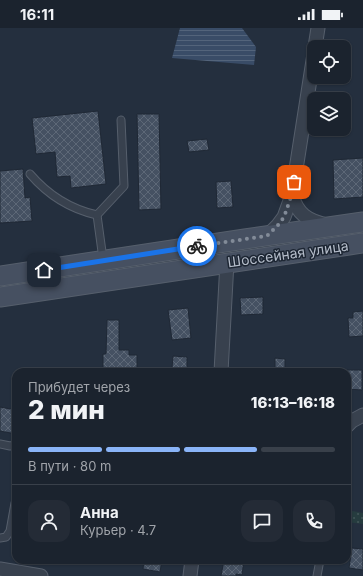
<!DOCTYPE html>
<html lang="ru">
<meta charset="utf-8">
<style>
:root{--surface:#1b232e;--page:#242b36;--text:#f1f3f6;--muted:#a0a4aa;--line:#39404a;--accent:#8ab4f8}
body{margin:0;font-family:Inter,sans-serif;background:var(--page);color:var(--text);height:100vh;display:flex;flex-direction:column;font-size:15px;white-space:nowrap}
*{box-sizing:border-box;margin:0}
p{font-size:13px;color:var(--muted)}
.icon{flex:none;width:22px;height:22px;fill:none;stroke:currentColor;stroke-width:2;stroke-linecap:round;stroke-linejoin:round}
.map{position:relative;flex:1;overflow:hidden}
.details{position:absolute;left:12px;top:340px;width:339px;height:196px;display:flex;flex-direction:column;background:var(--surface);border-radius:12px;box-shadow:0 1px 3px #0004,0 0 0 1px var(--line)}
.details>*{flex:none}
.tools{position:absolute;left:307px;top:12px;display:grid;gap:8px}
.tools a{display:grid;place-items:center;width:44px;height:44px;border-radius:8px;background:var(--surface);box-shadow:0 1px 3px #0004,0 0 0 1px var(--line);font-size:20px}
.pin{position:absolute;display:grid;place-items:center;width:34px;height:34px;color:#fff;margin:-17px;border-radius:8px;box-shadow:0 2px 6px #0006}
.courier{position:absolute;display:grid;place-items:center;width:40px;height:40px;margin:-20px;border:3px solid #1a73e8;border-radius:50%;background:#fff;color:#222;box-shadow:0 1px 5px #0007}
.overview em{font-style:normal;font-weight:800}
.overview div{display:flex;flex-direction:column-reverse}
.overview{display:flex;align-items:center;justify-content:space-between;height:68px;padding:0 16px}
h1{font-size:26px;font-weight:800;line-height:30px}
.bar{display:grid;grid-template-columns:repeat(4,1fr);gap:6px 4px;align-content:center;height:48px;padding:0 16px}
.bar i{height:5px;border-radius:3px;background:var(--line)}
.bar .current{background:var(--accent)}
.bar p{grid-column:span 4}
.line{display:flex;align-items:center;gap:10px;padding:0 16px;border-top:1px solid var(--line)}
.line div{flex:1}
.round{display:grid;place-items:center;flex:none;width:42px;height:42px;border-radius:12px;background:var(--page)}
.status{display:flex;justify-content:space-between;align-items:center;height:28px;padding:0 20px;background:var(--surface);direction:ltr}
.status svg{height:11px;fill:currentColor}
.map>svg:first-child{display:block}
</style>
<div class="status"><b>16:11</b><svg viewBox="0 0 49 12"><path d="M0 12V9h3v3zM5 12V6h3v6zM10 12V3h3v9zM15 12V0h3v12zM26 1h20v11H26zM47 4h2v5h-2z"/></svg></div>
<div class="map">
<svg width="363" height="548" viewBox="0 0 363 548">
<defs>
<pattern id="park-dots" width="8" height="8" patternUnits="userSpaceOnUse"><rect width="8" height="8" fill="#263c3f"/><path d="M2 2h.1M6 6h.1" fill="none" stroke="#435659" stroke-width="1.8" stroke-linecap="round"/></pattern>
<pattern id="water-rules" width="6" height="5" patternUnits="userSpaceOnUse"><rect width="6" height="5" fill="#394c67"/><path d="M0 2.5h6" fill="none" stroke="#53647b"/></pattern>
<pattern id="building-cross-hatch" width="8" height="8" patternUnits="userSpaceOnUse"><rect width="8" height="8" fill="#455162"/><path d="M0 0l8 8M0 8l8-8" fill="none" stroke="#5d6877"/></pattern>
</defs>
<rect width="100%" height="100%" fill="#242f3e"/>
<polygon fill="url(#park-dots)" points="347,482 363,485 363,496 347,494"/>
<polygon fill="url(#water-rules)" points="180,0 242,0 256,19 254,37 172,30"/>
<g fill="url(#building-cross-hatch)" stroke="#1f2835">
<polygon points="98,83 106,156 71,160 70,148 57,149 55,124 36,126 32,90"/>
<polygon points="137,86 159,86 161,181 139,182"/>
<polygon points="207,111 209,122 189,124 187,113"/>
<polygon points="363,130 363,169 334,171 333,132"/>
<polygon points="23,141 25,170 30,169 32,193 0,195 0,143"/>
<polygon points="231,153 233,179 217,180 216,154"/>
<polygon points="263,269 263,286 241,287 240,270"/>
<polygon points="188,280 191,310 172,312 168,282"/>
<polygon points="363,283 363,308 349,309 348,290 353,290 353,284"/>
<polygon points="107,292 119,292 119,322 129,322 129,327 137,327 137,341 129,341 129,344 111,344 111,341 103,341 103,326 106,326"/>
<polygon points="173,328 187,329 187,340 172,340"/>
<polygon points="275,330 285,331 285,341 275,341"/>
<polygon points="347,342 362,342 362,362 347,361"/>
<polygon points="0,379 16,382 16,406 0,403"/>
<polygon points="352,520 363,521 363,542 349,540"/>
<polygon points="144,532 162,532 160,544 143,541"/>
<polygon points="224,532 244,532 242,547 236,546 236,548 221,548"/>
</g>
<g fill="none" stroke-linecap="round" stroke-linejoin="round">
<g stroke="#565f6c" stroke-width="9">
<g id="lane">
<path d="M30 146C48 167 70 181 97 187L103 231"/>
<polyline points="97,187 124,158 121,92"/>
<polyline points="0,416 10,418 16,417"/>
<polyline points="0,510 6,509 10,503 15,475"/>
<polyline points="317,548 320,532"/>
</g>
</g>
<g stroke="#565f6c" stroke-width="15">
<g id="street">
<polyline points="315,19 318,0"/>
<path d="M292 167C297 186 308 193 327 197"/>
<polyline points="267,208 278,197 284,189 292,167 314,26"/>
<polyline points="221,344 227,234"/>
<polyline points="347,398 352,393 363,387"/>
<polyline points="0,541 41,548"/>
<polyline points="190,548 192,532"/>
</g>
</g>
<g stroke="#565f6c" stroke-width="21">
<g id="secondary">
<polyline points="0,248 245,211 363,194"/>
<polyline points="0,269 363,215"/>
</g>
</g>
<use href="#lane" stroke="#38414e" stroke-width="7"/>
<use href="#street" stroke="#38414e" stroke-width="13"/>
<use href="#secondary" stroke="#465061" stroke-width="19"/>
</g>
<g fill="none" stroke-linecap="round" stroke-linejoin="round">
<polyline stroke="#828b98" stroke-width="4" stroke-dasharray="0 7.2" points="197,218 267,208 278,197 284,189 292,166 294,154"/>
<polyline stroke="#1a73e8" stroke-width="5" points="44,242 197,218"/>
</g>
<g text-anchor="middle" stroke-width="3" stroke-linejoin="round" paint-order="stroke">
<g font-size="14" fill="#b4bcc9" stroke="#1d2633">
<text transform="translate(288 226) rotate(-8)" y="5">Шоссейная улица</text>
</g>
</g>
</svg>
<div class="tools">
<a><svg class="icon" aria-label="locate" viewBox="0 0 24 24"><circle cx="12" cy="12" r="6"/><path d="M12 2v4M12 18v4M2 12h4M18 12h4"/></svg></a>
<a><svg class="icon" aria-label="layers" viewBox="0 0 24 24"><path d="M12 4l9 5-9 5-9-5zM3 14l9 5 9-5"/></svg></a>
</div>
<div class="pin" style="left:294px;top:154px;background:#ea580c"><svg class="icon" aria-label="bag" viewBox="0 0 24 24"><path d="M5 8h14l-1 12H6zM9 8a3 3 0 0 1 6 0"/></svg></div>
<div class="pin" style="left:44px;top:242px;background:#1f2937"><svg class="icon" aria-label="home" viewBox="0 0 24 24"><path d="M3 11l9-7 9 7M6 9v11h12V9"/></svg></div>
<div class="courier" style="left:197px;top:218px"><svg class="icon" aria-label="bike" viewBox="0 0 24 24"><circle cx="6" cy="16" r="4"/><circle cx="18" cy="16" r="4"/><path d="M6 16l4-8h5l3 8M10 8l3 8H6M13 5h3"/></svg></div>
<section class="details">
<div class="overview"><div><h1>2 мин</h1><p>Прибудет через</p></div><em>16:13–16:18</em></div>
<div class="bar"><i class="current"></i><i class="current"></i><i class="current"></i><i></i><p>В пути · 80 m</p></div>
<div class="line" style="height:72px"><a class="round"><svg class="icon" aria-label="person" viewBox="0 0 24 24"><circle cx="12" cy="8" r="4"/><path d="M4 21q1-7 8-7t8 7"/></svg></a><div><b>Анна</b><p>Курьер · 4.7</p></div><a class="round"><svg class="icon" aria-label="chat" viewBox="0 0 24 24"><path d="M4 5h16v11H9l-5 4z"/></svg></a><a class="round"><svg class="icon" aria-label="phone" viewBox="0 0 24 24"><path d="M5 4h4l2 5-3 2q2 4 5 5l2-3 5 2v4C11 20 4 13 5 4z"/></svg></a></div>
</section>
</div>
